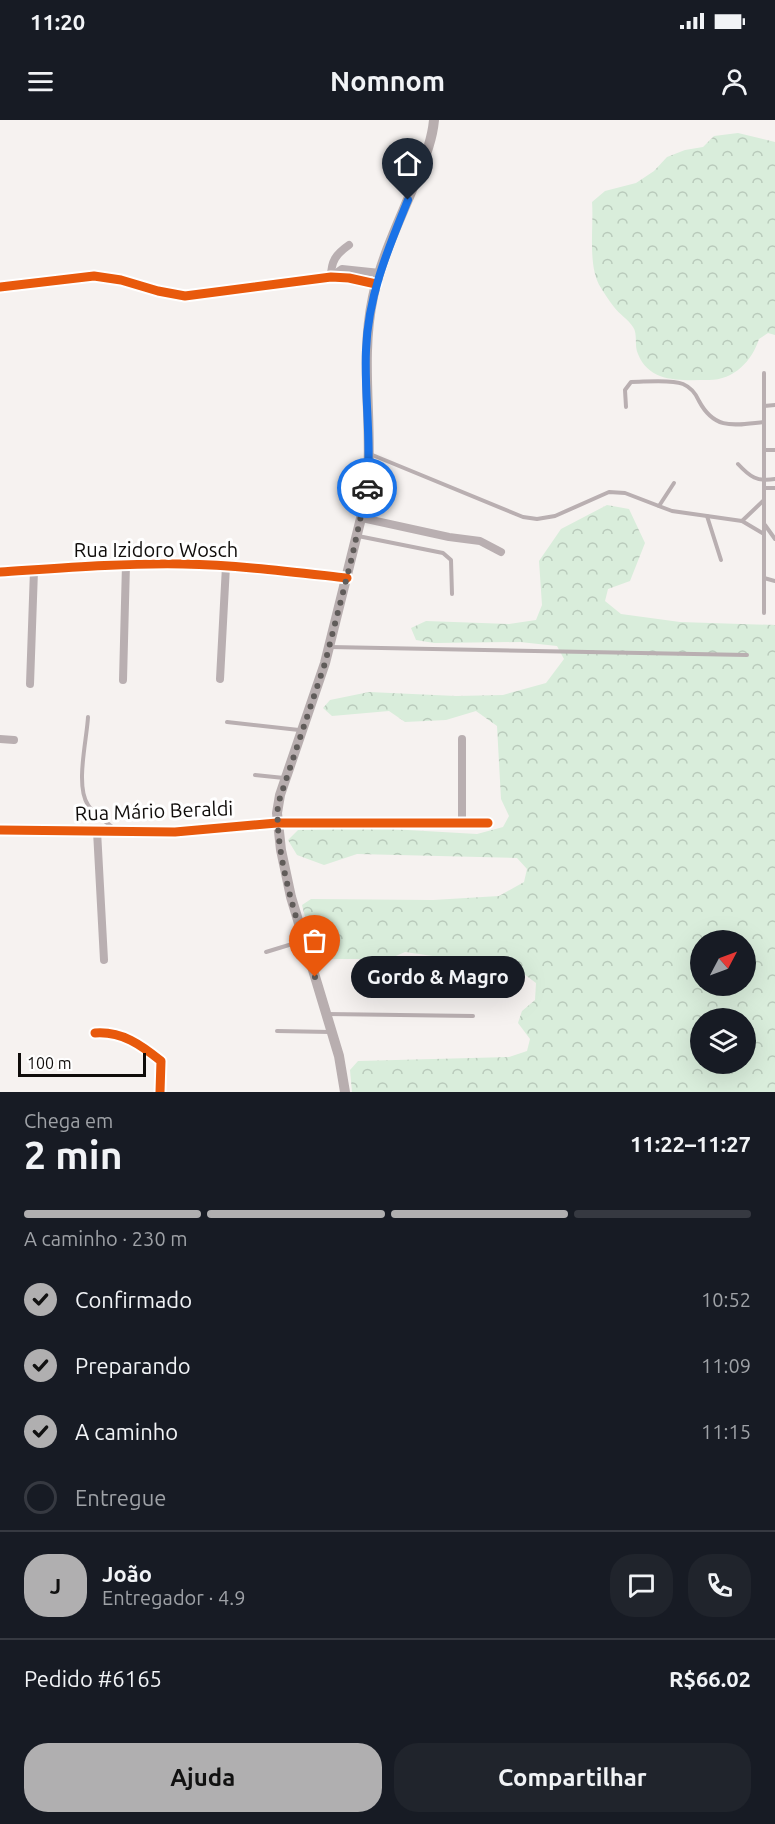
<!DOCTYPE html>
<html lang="pt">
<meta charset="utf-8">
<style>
:root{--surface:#171b24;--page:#20242c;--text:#f1f3f6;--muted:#9ea1a6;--line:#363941;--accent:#b0afb0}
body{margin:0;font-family:Ubuntu,sans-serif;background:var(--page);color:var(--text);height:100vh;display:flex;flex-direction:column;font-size:22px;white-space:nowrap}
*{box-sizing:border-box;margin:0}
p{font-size:20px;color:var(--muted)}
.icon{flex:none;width:33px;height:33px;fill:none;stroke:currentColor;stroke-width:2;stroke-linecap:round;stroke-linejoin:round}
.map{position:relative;height:972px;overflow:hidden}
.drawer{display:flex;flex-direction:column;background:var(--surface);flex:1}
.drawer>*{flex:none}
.needle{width:39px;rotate:49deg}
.fabs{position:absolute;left:690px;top:810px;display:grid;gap:12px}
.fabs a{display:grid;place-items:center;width:66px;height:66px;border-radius:50%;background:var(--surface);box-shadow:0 6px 24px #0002;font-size:30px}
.scale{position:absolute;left:18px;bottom:15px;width:128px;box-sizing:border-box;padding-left:6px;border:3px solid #0f0c0a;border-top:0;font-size:16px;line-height:21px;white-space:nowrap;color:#0f0c0a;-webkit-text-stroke:4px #fff;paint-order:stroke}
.pin{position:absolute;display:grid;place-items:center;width:51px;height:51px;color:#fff;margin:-62px -26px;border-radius:50% 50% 50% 0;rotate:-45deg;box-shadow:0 0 6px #0007}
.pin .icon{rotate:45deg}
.courier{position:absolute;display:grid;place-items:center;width:60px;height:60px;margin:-30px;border:4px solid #1a73e8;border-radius:50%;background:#fff;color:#222;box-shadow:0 2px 8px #0007}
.bubble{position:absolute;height:42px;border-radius:21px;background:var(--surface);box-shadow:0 6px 24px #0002;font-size:20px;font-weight:700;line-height:42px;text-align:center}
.summary em{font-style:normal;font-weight:700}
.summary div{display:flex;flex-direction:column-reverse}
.summary{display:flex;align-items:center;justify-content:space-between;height:102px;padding:0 24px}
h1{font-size:39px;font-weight:700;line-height:45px}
.bar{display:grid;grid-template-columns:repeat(4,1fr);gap:9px 6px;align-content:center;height:72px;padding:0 24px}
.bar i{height:8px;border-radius:4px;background:var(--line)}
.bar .on{background:var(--accent)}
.bar p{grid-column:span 4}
.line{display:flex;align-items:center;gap:15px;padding:0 24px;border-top:2px solid var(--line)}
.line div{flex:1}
.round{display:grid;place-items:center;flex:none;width:63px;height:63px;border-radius:24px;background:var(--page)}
ol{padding:0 24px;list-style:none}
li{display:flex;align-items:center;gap:18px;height:66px}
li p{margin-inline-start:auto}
li .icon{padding:6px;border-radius:50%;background:var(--accent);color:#111;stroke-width:4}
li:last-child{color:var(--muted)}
li i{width:33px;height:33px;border:3px solid var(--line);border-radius:50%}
.primary-button{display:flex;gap:12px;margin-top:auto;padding:12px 24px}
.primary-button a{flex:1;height:69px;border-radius:24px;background:var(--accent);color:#111;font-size:24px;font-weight:700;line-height:69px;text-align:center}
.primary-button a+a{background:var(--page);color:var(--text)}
.status{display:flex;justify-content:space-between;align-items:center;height:42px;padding:0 30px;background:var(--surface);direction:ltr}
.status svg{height:16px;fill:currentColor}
header{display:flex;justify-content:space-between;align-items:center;height:78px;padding:0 24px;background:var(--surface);font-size:27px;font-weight:700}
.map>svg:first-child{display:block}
</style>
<div class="status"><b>11:20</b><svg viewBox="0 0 49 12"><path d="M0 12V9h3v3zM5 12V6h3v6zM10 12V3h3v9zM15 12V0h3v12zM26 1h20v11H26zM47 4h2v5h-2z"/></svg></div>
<header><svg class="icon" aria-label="menu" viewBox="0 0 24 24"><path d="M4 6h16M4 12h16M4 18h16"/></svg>Nomnom<svg class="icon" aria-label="person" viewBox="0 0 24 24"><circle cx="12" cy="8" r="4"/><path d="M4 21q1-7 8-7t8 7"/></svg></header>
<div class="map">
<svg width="775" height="972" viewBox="0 0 775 972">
<defs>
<pattern id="forest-crowns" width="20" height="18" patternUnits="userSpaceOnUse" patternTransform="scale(1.5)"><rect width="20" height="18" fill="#d9eddb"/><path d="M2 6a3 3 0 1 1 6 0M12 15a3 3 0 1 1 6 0" fill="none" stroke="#b9cabb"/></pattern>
</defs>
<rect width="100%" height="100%" fill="#f6f2f0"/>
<g fill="url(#forest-crowns)" fill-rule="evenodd">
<path d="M738 13 775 22V215L768 213 759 219C752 241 734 260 709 260 682 260 650 264 638 234 634 226 638 214 633 207 628 199 619 194 614 187 609 181 605 174 601 168 587 147 594 107 592 82L605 71 636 63 654 51 667 37 685 30 703 27 714 16Z"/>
<path d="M607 385 629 389 645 423 630 461 608 469 605 481 621 494 680 502 775 505V972H352L350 950 358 941 509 937 527 931 530 919 518 903 522 891 535 880 536 863 516 848 405 832 389 839H323L313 828 302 785 311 779 433 780 499 776 524 762 527 749 517 738 357 734 324 745 297 735 288 720 298 710 373 708 477 714 503 707 509 696 501 679 497 606 476 591 446 600 405 602 389 591 332 596 323 588 330 580 369 572 456 576 503 575 546 563 564 539 557 526 520 522 434 523 416 520 411 508 426 501 509 504 536 500 542 485 539 441 561 409ZM700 820H746V866H700ZM700 898H746V944H700Z"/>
</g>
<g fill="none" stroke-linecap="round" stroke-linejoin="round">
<g stroke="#b9afb1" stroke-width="4">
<polyline points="764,286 775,285"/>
<path d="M626 287 625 270 631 262C645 262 671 259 683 264 690 267 696 274 699 281 715 311 735 305 764 302"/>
<polyline points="764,330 775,330"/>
<polyline points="370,334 523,397 537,399 555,396 609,372 625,373 672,391 742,401 764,414"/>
<path d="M738 344C750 357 757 362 775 359"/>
<polyline points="764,368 775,368"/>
<polyline points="659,386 674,363"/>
<polyline points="707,396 721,440"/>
<polyline points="742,401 763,381"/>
<polyline points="765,405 775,419"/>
<polyline points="358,416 443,433 451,440 452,474"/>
<polyline points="764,458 775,461"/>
<polyline points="764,493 764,253"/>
<polyline points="330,527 747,535"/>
<path d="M88 597C87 619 75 666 88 685 94 695 107 702 116 710"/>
<polyline points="227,602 299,610"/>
<polyline points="255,655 284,658"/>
<polyline points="266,832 302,821"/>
<polyline points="327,894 473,896"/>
<polyline points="277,911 330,912"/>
</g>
<g stroke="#b9afb1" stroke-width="8">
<polyline points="331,157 342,149 380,153"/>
<path d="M331 157C331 141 336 134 349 125"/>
<polyline points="0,167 94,156 121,160 158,171 185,176 331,157 349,158 376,164"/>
<polyline points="362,398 449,417 480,421 501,432"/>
<path d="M0 452C61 448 122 443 183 444 238 445 293 452 347 458"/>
<polyline points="220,559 226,446"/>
<polyline points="123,560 126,444"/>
<polyline points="30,564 34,450"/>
<polyline points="0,619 14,620"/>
<polyline points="462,703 462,619"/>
<polyline points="0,710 175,712 277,703 488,703"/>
<polyline points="97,711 104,840"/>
<path d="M95 913C122 911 141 925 161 941L160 972"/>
</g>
<path stroke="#b8aeaf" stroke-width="10" d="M345 972 339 936 291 777 281 730 277 693 280 675 325 543 367 374C374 308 359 242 373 177 381 138 399 102 414 65 422 44 432 23 434 0"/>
<g stroke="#fff" stroke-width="13">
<g id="cycleway">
<polyline points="0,167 94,156 121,160 158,171 185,176 331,157 349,158 376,164"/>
<path d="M0 452C61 448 122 443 183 444 238 445 293 452 347 458"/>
<polyline points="0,710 175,712 277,703 488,703"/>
<path d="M95 913C122 911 141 925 161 941L160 972"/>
</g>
</g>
<use href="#cycleway" stroke="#e8590c" stroke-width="9"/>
</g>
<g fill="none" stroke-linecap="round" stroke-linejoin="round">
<path stroke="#605c5a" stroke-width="6" stroke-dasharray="0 10.8" d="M315 857C299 808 274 735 278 684L325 543 352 437 367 368"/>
<path stroke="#1a73e8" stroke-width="8" d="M367 368C372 322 364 276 366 230 368 176 388 129 408 80"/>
</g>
<g text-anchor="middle" stroke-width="6" stroke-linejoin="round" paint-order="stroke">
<g font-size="20" fill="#0f0c0a" stroke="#fff">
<text x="156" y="437">Rua Izidoro Wosch</text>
<text transform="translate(154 691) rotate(-2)" y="7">Rua Mário Beraldi</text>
</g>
</g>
</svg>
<div class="fabs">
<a><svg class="needle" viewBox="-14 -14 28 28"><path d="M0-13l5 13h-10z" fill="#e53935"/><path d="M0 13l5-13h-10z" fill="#9ea1a6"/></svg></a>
<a><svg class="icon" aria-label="layers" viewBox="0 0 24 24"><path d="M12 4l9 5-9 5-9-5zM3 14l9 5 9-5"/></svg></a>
</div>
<div class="scale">100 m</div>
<div class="pin" style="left:315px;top:857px;background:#ea580c"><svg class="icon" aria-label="bag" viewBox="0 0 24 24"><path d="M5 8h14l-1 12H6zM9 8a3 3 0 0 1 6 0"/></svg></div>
<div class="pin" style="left:408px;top:80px;background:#1f2937"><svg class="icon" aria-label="home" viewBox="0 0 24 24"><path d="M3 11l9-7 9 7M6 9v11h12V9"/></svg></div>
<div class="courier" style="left:367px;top:368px"><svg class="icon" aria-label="car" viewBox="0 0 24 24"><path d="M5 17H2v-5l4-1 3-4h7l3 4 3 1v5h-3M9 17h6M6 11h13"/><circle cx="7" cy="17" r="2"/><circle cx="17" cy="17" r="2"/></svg></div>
<div class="bubble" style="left:351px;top:836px;width:174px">Gordo &amp; Magro</div>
</div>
<section class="drawer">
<div class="summary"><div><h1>2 min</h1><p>Chega em</p></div><em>11:22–11:27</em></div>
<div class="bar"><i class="on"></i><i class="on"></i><i class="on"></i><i></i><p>A caminho · 230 m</p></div>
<ol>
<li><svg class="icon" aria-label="check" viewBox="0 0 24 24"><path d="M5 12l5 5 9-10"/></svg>Confirmado<p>10:52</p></li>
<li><svg class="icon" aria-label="check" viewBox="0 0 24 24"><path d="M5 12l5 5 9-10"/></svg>Preparando<p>11:09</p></li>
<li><svg class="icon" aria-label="check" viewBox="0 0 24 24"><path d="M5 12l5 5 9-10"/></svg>A caminho<p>11:15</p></li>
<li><i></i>Entregue</li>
</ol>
<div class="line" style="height:108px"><b class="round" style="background:var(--accent);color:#111">J</b><div><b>João</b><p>Entregador · 4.9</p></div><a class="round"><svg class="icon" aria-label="chat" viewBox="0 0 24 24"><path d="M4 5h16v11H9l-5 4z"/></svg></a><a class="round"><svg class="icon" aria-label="phone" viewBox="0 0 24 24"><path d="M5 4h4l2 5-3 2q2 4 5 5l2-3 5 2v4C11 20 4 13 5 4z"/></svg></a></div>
<div class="line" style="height:78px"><div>Pedido #6165</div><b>R$66.02</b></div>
<div class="primary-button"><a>Ajuda</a><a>Compartilhar</a></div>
</section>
